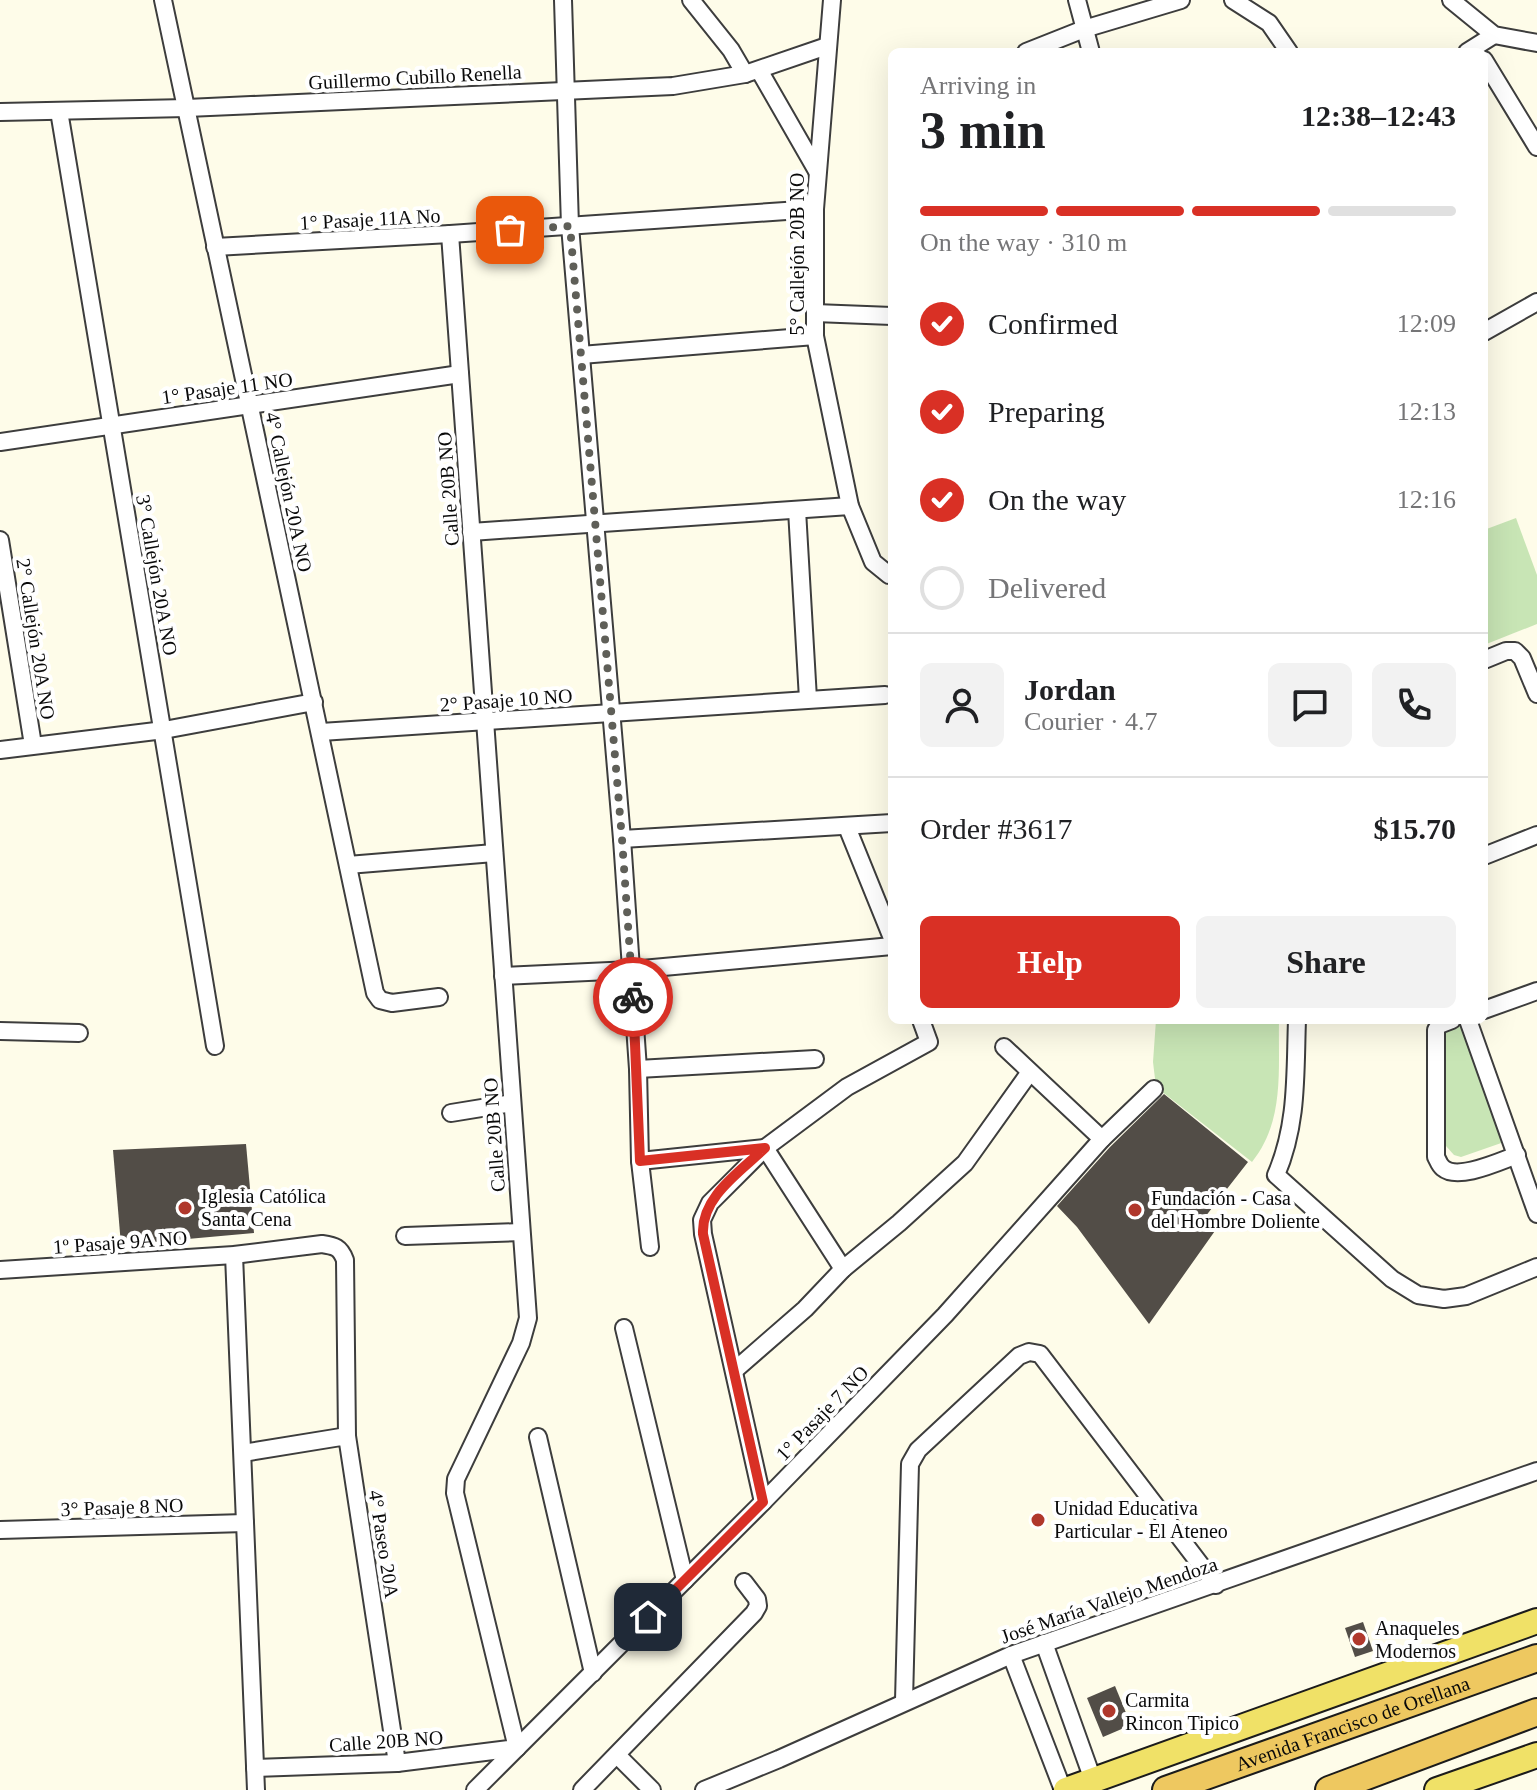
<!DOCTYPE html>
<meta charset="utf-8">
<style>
:root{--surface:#fff;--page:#f2f2f2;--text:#202124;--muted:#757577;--line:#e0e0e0;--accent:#d93025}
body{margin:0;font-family:Georgia,serif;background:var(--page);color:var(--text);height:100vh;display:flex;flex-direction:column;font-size:30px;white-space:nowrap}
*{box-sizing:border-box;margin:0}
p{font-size:26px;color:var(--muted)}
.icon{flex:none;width:44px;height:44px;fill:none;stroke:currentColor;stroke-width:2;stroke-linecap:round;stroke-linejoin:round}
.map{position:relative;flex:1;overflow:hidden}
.panel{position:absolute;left:888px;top:48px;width:600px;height:976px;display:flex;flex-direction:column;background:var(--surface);border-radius:12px;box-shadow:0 8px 32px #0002}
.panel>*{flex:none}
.pin{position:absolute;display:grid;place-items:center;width:68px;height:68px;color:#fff;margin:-34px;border-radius:16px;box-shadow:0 4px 12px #0006}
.courier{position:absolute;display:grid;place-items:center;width:80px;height:80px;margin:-40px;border:6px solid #d93025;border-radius:50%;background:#fff;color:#222;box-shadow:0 2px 10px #0007}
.head em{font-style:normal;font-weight:700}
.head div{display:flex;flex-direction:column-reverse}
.head{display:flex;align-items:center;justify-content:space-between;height:136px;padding:0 32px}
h1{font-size:52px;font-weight:700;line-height:60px}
.bar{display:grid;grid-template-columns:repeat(4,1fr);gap:12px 8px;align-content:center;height:96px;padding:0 32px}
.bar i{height:10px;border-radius:6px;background:var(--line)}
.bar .on{background:var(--accent)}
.bar p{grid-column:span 4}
.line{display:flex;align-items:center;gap:20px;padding:0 32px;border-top:2px solid var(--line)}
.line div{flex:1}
.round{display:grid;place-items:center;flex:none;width:84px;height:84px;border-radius:12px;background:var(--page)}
ol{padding:0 32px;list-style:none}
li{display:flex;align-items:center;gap:24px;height:88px}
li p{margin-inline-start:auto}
li .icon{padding:8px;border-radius:50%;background:var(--accent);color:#fff;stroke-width:4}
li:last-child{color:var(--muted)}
li i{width:44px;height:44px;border:4px solid var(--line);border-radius:50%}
.cta{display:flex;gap:16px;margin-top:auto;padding:16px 32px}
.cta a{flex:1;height:92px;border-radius:12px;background:var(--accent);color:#fff;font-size:32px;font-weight:700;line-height:92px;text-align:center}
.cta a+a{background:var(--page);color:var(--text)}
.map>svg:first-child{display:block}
</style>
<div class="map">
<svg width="1537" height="1790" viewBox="0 0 1537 1790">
<rect width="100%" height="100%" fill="#fefce9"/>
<g fill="#c8e5b5">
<polygon points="1516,518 1537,575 1537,624 1484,645 1484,530"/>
<path d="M1156 1020H1279C1278 1070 1285 1121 1252 1162L1156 1087 1153 1062Z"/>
<polygon points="1465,1023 1507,1141 1461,1157 1454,1155 1446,1146 1444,1034 1447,1030"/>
</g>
<g fill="#524d47">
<polygon points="1164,1094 1248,1162 1205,1217 1217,1228 1149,1324 1077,1227 1057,1206 1110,1147"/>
<polygon points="246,1144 254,1233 121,1245 113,1150"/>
<polygon points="1363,1622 1373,1651 1355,1657 1345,1628"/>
<polygon points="1115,1686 1131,1725 1103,1737 1087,1698"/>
</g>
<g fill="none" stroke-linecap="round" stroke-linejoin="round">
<g stroke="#3d3d3d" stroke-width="20">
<g id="minor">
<polyline points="163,0 375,993 380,1000 392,1003 439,997"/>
<polyline points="563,0 570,226 622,839 638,1069 640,1161 650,1247"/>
<polyline points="691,0 731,50 745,74"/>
<polyline points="832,0 815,209 815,336 850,506 873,562 889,575 892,574"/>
<polyline points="1077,0 1091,52"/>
<polyline points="1233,0 1269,23 1289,52"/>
<polyline points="1451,0 1494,35 1537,43"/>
<polyline points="1026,52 1084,29 1181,0"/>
<polyline points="1467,52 1494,35"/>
<polyline points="1484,60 1537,147"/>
<polyline points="759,70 817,171"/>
<polyline points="59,111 215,1046"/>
<polyline points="0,112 187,108 673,86 745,74 827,46"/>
<polyline points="215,247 450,234 815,209"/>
<polyline points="815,313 892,316"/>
<polyline points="1484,332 1537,302"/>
<polyline points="581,355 815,336"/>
<polyline points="0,442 460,374"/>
<polyline points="797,510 808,699"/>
<polyline points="471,532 850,506"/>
<polyline points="0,540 33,745"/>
<polyline points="1484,660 1506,651 1515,651 1522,658 1537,694"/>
<polyline points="321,732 885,695"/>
<polyline points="0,750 164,730 314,702"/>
<polyline points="847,827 892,938"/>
<polyline points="622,839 892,823"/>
<polyline points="1484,856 1537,835"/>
<polyline points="348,865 494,853"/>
<polyline points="503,976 631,970 892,946"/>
<polyline points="1484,1010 1537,991"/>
<path d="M1297 1020C1295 1074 1298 1124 1276 1175L1392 1279 1418 1295 1444 1299 1466 1296 1537 1267"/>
<path d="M1452 1020 1439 1025 1436 1030V1157C1438 1160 1439 1165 1443 1168 1458 1181 1500 1161 1517 1155"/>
<polyline points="1468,1020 1537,1214"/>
<polyline points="0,1031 79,1033"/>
<polyline points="1004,1047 1102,1139"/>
<polyline points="638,1069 815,1059"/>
<polyline points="451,1113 512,1103"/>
<polyline points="640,1161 765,1148 843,1269"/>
<polyline points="405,1236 521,1232"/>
<polyline points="234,1255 256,1790"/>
<path d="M0 1270 234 1255 322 1244C335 1246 340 1247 345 1260L347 1436"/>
<polyline points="624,1328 685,1580"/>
<polyline points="735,1370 805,1309 843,1269 899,1223 965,1163 1030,1072"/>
<polyline points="538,1437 593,1673"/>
<polyline points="243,1453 347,1436 397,1763"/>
<polyline points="763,1502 703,1234 702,1220 710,1203 765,1148 847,1087 929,1042 921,1020"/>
<polyline points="0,1530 245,1523"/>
<polyline points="1044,1643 1093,1780"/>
<polyline points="1011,1655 1063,1790"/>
<polyline points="904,1701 910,1464 918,1450 1019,1356 1029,1352 1040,1354 1216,1585"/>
<polyline points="617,1755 652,1790"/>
<polyline points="255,1768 397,1763 517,1748 455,1493 456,1479 521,1343 528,1318 450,234"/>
<polyline points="475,1790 763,1502 945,1315 1102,1139 1154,1089"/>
<polyline points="582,1790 754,1613 758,1606 757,1599 744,1582"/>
<polyline points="704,1790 779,1759 1011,1655 1537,1471"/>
</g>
</g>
<g stroke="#1b1b1b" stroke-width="28">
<g id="primary">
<polyline points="1066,1790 1537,1621"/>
<polyline points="1437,1790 1537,1755"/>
</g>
</g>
<g stroke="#1b1b1b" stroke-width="30">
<g id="trunk">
<path id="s1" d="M1166 1790 1537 1658"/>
<polyline points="1329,1790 1537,1712"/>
</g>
</g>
<use href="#minor" stroke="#fff" stroke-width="16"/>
<use href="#primary" stroke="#f0e167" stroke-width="24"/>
<use href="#trunk" stroke="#eec860" stroke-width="26"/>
</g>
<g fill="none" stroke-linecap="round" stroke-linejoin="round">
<polyline stroke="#5f5f58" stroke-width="8" stroke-dasharray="0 14.4" points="510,230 570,226 622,839 633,997"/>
<path stroke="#d93025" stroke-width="10" d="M633 997 640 1161 765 1148C740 1172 701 1197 703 1234L763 1502 648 1617"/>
</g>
<g fill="#b0382c" stroke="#fff" stroke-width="3">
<circle cx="185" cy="1208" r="8"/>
<circle cx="1135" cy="1210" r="8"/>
<circle cx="1038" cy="1520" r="8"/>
<circle cx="1359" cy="1639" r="8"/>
<circle cx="1109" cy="1711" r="8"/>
</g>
<g text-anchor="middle" stroke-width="8" stroke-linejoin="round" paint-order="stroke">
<g font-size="20" fill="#0a0a0a" stroke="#fff">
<text transform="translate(415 77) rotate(-3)" y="7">Guillermo Cubillo Renella</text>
<text transform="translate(370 219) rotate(-3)" y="7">1° Pasaje 11A No</text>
<text transform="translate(797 254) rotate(-90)" y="7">5° Callejón 20B NO</text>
<text transform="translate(227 388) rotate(-8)" y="7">1° Pasaje 11 NO</text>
<text transform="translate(448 489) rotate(-94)" y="7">Calle 20B NO</text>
<text transform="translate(289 492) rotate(78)" y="7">4° Callejón 20A NO</text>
<text transform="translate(157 575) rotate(80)" y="7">3° Callejón 20A NO</text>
<text transform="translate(36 639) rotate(81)" y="7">2° Callejón 20A NO</text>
<text transform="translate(506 700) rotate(-4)" y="7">2° Pasaje 10 NO</text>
<text transform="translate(494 1135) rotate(-94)" y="7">Calle 20B NO</text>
<text transform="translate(120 1242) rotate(-4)" y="7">1º Pasaje 9A NO</text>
<text transform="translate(822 1413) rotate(-46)" y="7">1° Pasaje 7 NO</text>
<text transform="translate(122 1507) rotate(-2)" y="7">3° Pasaje 8 NO</text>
<text transform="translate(384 1544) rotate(81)" y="7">4° Paseo 20A</text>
<text transform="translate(1109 1600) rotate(-19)" y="7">José María Vallejo Mendoza</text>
<text dy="7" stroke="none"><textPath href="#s1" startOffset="198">Avenida Francisco de Orellana</textPath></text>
<text transform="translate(386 1741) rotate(-4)" y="7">Calle 20B NO</text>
</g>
<g font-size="20" fill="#0a0a0a" stroke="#fff" text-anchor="start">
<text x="201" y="1203">Iglesia Católica<tspan x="201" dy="23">Santa Cena</tspan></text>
<text x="1151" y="1205">Fundación - Casa<tspan x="1151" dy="23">del Hombre Doliente</tspan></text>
<text x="1054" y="1515">Unidad Educativa<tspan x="1054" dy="23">Particular - El Ateneo</tspan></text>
<text x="1375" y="1635">Anaqueles<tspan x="1375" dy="23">Modernos</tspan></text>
<text x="1125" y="1707">Carmita<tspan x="1125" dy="23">Rincon Tipico</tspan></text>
</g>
</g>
</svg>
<div class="pin" style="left:510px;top:230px;background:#ea580c"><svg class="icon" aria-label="bag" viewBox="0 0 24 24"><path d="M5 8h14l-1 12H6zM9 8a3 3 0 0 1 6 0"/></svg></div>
<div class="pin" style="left:648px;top:1617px;background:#1f2937"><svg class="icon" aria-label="home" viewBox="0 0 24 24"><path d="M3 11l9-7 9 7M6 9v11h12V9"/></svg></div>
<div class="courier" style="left:633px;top:997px"><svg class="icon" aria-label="bike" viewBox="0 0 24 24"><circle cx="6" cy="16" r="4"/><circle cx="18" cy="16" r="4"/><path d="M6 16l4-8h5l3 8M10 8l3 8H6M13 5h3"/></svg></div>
<section class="panel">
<div class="head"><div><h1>3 min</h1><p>Arriving in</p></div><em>12:38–12:43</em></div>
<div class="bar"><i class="on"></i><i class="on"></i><i class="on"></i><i></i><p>On the way · 310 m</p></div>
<ol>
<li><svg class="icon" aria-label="check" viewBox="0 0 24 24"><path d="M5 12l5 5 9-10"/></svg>Confirmed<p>12:09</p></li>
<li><svg class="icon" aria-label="check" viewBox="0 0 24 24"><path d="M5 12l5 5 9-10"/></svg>Preparing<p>12:13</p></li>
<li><svg class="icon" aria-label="check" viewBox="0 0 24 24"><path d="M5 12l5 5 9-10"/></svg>On the way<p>12:16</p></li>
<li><i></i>Delivered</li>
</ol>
<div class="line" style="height:144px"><a class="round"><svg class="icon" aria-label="person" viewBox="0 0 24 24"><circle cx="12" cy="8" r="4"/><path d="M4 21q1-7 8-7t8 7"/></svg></a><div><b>Jordan</b><p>Courier · 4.7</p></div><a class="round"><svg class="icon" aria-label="chat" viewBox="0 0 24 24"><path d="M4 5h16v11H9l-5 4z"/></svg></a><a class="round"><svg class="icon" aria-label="phone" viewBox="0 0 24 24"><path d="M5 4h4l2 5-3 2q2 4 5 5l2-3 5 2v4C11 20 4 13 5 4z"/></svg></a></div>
<div class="line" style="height:104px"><div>Order #3617</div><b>$15.70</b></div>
<div class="cta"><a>Help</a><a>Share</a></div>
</section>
</div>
